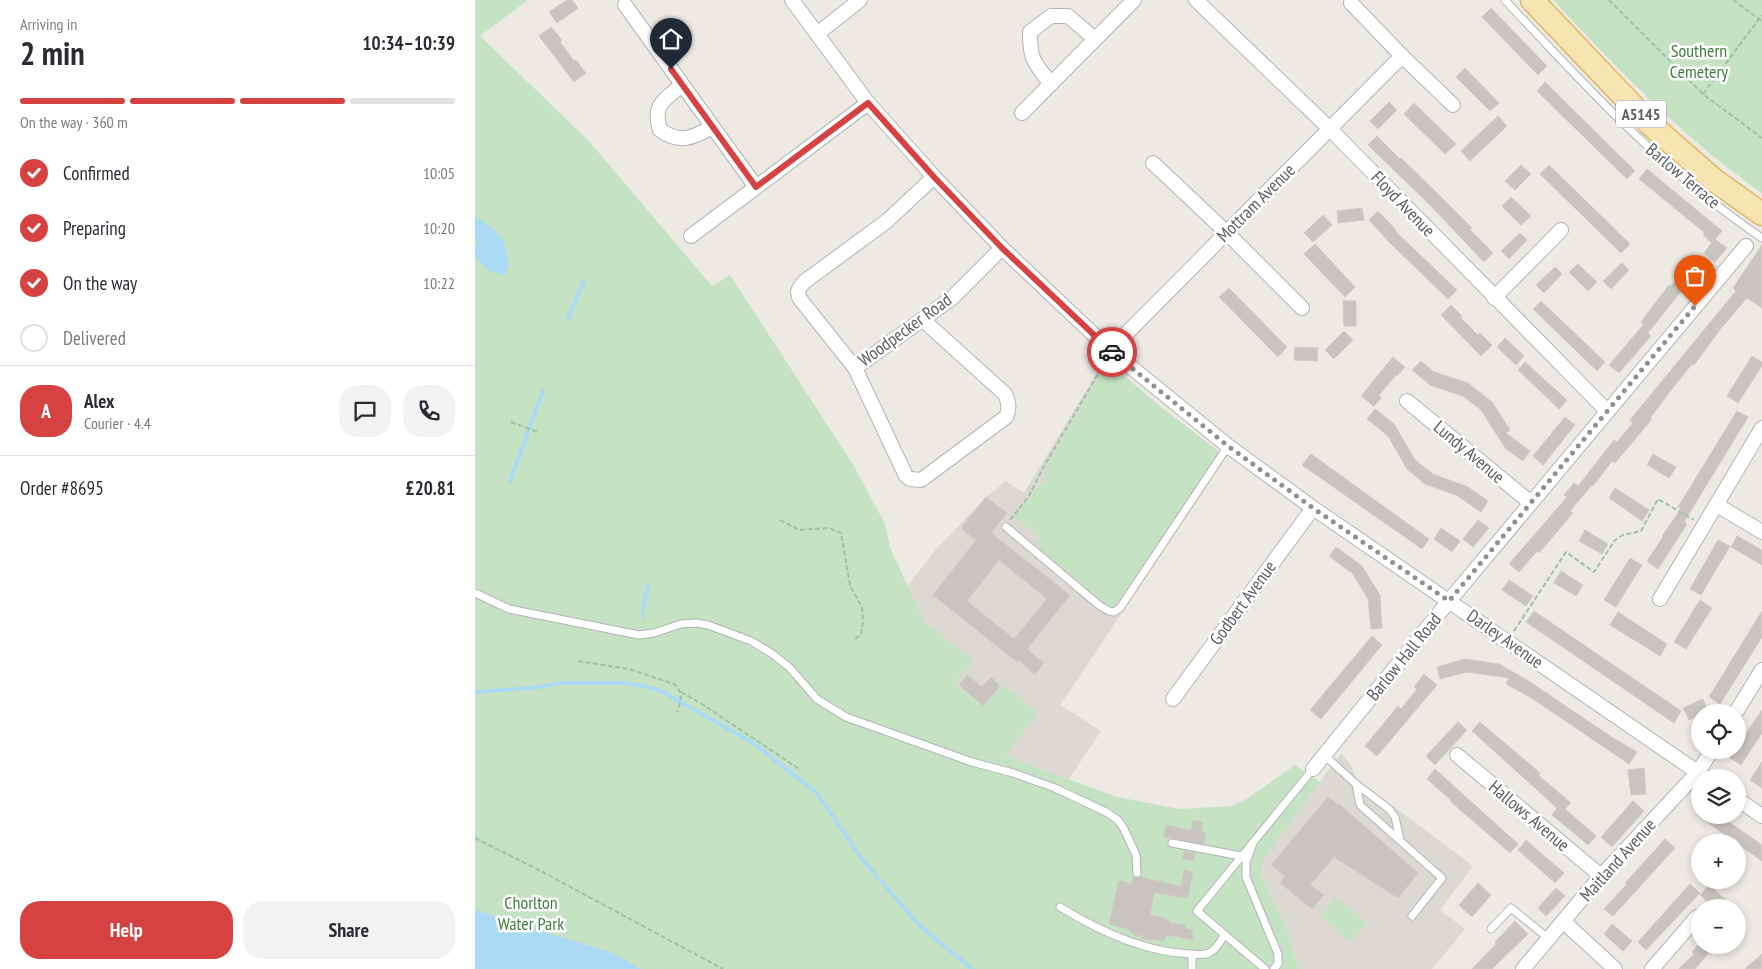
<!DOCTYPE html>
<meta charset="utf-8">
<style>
:root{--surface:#fff;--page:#f2f2f3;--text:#2b2b33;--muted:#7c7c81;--line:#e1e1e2;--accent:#d64241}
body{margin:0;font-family:"PT Sans Narrow",sans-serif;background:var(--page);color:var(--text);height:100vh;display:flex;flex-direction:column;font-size:19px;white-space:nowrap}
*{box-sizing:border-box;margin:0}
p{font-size:16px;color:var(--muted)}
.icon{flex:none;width:28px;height:28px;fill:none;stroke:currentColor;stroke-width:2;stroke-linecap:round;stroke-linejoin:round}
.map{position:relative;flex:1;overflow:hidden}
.drawer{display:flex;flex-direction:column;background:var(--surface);width:475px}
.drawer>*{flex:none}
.controls{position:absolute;left:1216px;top:704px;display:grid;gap:10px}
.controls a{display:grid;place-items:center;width:55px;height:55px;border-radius:50%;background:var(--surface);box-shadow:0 2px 8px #0003;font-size:25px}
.pin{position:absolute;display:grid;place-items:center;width:42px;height:42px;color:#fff;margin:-51px -21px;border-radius:50% 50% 50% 0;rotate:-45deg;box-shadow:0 0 5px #0007}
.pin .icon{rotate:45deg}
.courier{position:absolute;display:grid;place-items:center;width:50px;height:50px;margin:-25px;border:4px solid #d64241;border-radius:50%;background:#fff;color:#222;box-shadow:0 1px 6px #0007}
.summary em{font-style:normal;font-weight:700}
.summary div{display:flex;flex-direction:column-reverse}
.summary{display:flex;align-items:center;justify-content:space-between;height:85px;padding:0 20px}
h1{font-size:32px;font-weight:700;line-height:38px}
.bar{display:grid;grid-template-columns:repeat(4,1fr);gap:8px 5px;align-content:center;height:60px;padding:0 20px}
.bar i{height:6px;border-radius:4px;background:var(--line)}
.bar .on{background:var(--accent)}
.bar p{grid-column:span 4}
.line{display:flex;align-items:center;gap:12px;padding:0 20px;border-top:1px solid var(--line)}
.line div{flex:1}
.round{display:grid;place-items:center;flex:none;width:52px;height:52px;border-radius:20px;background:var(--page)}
ol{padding:0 20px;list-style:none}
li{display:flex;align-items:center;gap:15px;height:55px}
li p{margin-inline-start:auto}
li .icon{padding:5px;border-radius:50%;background:var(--accent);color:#fff;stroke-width:4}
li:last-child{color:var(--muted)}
li i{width:28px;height:28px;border:2px solid var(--line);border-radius:50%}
.action{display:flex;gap:10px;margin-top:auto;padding:10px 20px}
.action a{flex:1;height:58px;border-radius:20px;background:var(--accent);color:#fff;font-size:20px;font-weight:700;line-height:58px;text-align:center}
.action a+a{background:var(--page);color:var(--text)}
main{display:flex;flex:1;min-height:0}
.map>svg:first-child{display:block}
</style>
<main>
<section class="drawer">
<div class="summary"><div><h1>2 min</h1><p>Arriving in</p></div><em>10:34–10:39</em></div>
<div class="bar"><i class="on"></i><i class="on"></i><i class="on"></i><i></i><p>On the way · 360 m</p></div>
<ol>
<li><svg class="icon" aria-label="check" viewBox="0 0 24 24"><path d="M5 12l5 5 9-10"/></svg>Confirmed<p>10:05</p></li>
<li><svg class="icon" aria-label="check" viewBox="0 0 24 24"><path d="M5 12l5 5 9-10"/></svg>Preparing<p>10:20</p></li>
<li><svg class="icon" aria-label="check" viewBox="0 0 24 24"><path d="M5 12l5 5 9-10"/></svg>On the way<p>10:22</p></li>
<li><i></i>Delivered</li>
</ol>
<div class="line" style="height:90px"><b class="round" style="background:var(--accent);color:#fff">A</b><div><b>Alex</b><p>Courier · 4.4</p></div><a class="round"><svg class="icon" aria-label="chat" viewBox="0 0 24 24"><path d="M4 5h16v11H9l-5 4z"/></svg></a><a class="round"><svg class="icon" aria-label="phone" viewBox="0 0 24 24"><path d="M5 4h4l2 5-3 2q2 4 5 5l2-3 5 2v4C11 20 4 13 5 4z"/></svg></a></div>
<div class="line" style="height:65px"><div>Order #8695</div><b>£20.81</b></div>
<div class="action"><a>Help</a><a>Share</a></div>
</section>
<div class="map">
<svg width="1287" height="969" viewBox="0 0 1287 969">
<rect width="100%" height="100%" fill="#edeae4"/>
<g fill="#dcd9d2">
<polygon points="630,359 687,408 751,457 585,705 626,731 594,779 558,767 426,715 458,631 449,621 432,587 461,549 511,497 531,481 549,493"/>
<polygon points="866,753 874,762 882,779 998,866 965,910 990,929 957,969 824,969 810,925 788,879 787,864 788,858"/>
</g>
<g fill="#c5e2c3">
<polygon points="0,0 53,0 5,36 113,140 237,286 255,275 379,466 410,524 416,550 449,621 458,630 459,629 498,661 479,684 508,707 528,685 563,713 530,756 642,797 705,809 757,806 773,798 820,765 845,782 789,858 787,868 788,879 810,925 824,969 0,969"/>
<path d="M1078 0H1287V193C1207 137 1145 71 1078 0Z"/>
<polygon points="632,362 687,408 744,452 639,607 631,605 560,544 565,537 539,517 570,480 569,470"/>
<polygon points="861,897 892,923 875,942 845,916"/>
</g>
<g fill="#abdaf5">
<polygon points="0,217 16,227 29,241 34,265 29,276 13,270 0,256 0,247 3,242 0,239"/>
<path d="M173 584 175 585 170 608 169 621C164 613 169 595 171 585Z"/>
<polygon points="0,910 140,954 166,969 0,969"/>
</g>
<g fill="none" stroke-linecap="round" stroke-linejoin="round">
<g stroke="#abdaf5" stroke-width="4">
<polyline points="93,318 109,281"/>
<polyline points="35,481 68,391"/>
<polyline points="0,692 57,688 88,683 147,683 169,686 186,691 278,743 342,793 386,858 445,926 497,969"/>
</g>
</g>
<g fill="#c8c5c0" stroke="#d1cbc3" fill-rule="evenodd">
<polygon points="92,0 97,0 103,8 82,23 74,12"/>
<polygon points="1016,8 1072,66 1063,75 1007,17"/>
<polygon points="76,27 87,40 85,42 99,61 101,60 111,73 99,82 64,36"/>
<polygon points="990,68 1024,103 1015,111 981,77"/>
<polygon points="1070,82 1160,171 1152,179 1062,91"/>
<polygon points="914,102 922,110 903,129 895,121"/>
<polygon points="939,103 981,144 970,154 929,114"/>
<polygon points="1023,116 1032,126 995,161 986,151"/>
<polygon points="902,136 925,159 926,158 960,191 997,228 995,230 1018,253 1009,262 954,204 893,145"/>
<polygon points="1046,165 1056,174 1040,190 1030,181"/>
<polygon points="1074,165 1155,244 1146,253 1065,174"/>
<polygon points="1172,169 1247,231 1237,243 1228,235 1230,233 1164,179"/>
<polygon points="1036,197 1056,216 1046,225 1027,206"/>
<polygon points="887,208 889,220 863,223 862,211"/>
<polygon points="903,211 921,230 920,231 982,290 973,299 915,243 894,220"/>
<polygon points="848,215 857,225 838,242 829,233"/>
<polygon points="1045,233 1052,240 1034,259 1026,251"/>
<polygon points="1240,239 1252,248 1240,262 1229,253"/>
<polygon points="840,244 880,287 870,297 829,254"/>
<polygon points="1287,245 1287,308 1272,298 1247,327 1219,365 1217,364 1197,389 1175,418 1177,419 1140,463 1137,461 1118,486 1117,485 1095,511 1098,513 1064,553 1062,551 1044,572 1034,564 1092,497 1089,495 1099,483 1103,486 1139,440 1142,442 1158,423 1155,420 1261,291 1258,288"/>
<polygon points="1147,263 1154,270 1136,289 1128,281"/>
<polygon points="1103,264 1122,282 1113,291 1094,272"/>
<polygon points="1213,266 1223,274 1209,292 1207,290 1173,333 1176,336 1144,373 1134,365 1169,324 1166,322 1194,285 1196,286"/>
<polygon points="1080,267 1087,274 1069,293 1061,285"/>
<polygon points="754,288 812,347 803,357 744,297"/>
<polygon points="868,301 881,301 881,326 869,326"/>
<polygon points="1066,301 1130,362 1122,371 1058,309"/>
<polygon points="976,305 987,316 985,317 1003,335 1005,333 1017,345 1006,356 966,315"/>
<polygon points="869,331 878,340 859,359 850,350"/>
<polygon points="1030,338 1049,356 1041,365 1022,347"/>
<polygon points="820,347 843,348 842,361 819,360"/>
<polygon points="1277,356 1287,362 1287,366 1263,403 1252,396"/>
<polygon points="918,357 930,367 922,376 921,375 904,395 906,398 899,406 886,396"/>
<polygon points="946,361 959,372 993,383 1017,402 1035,430 1031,433 1055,451 1048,461 1031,449 1006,410 988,396 955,385 937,370"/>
<polygon points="1050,362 1092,400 1084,409 1043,370"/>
<polygon points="900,409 919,424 940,460 958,474 993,487 1013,501 1006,512 981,495 950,484 932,469 913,436 892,419"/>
<polygon points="1262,411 1273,417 1209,522 1212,524 1183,569 1172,561 1188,537 1187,536 1206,509 1203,507"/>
<polygon points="1090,417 1100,425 1068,465 1058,456"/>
<polygon points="836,454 954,539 947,549 827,465"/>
<polygon points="1178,454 1201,467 1194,478 1172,465"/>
<polygon points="1140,488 1174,510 1167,521 1134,498"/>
<path d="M511 497 532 513 516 533 595 595 552 649 569 663 560 674 543 660 542 662 458 595 501 540 486 528ZM524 560 572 599 539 639 492 601Z"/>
<polygon points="1003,520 1014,528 998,547 988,539"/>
<polygon points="966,528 985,541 977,552 959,539"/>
<polygon points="1110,530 1133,544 1127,554 1104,541"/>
<polygon points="1262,536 1287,550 1287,565 1256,547"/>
<polygon points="1243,540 1255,546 1226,595 1215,589"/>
<polygon points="861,547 887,566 905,595 907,628 896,629 893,599 878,574 854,556"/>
<polygon points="1155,558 1167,565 1141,607 1129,600"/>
<polygon points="1086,571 1108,585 1101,596 1079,583"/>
<polygon points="1034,580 1058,596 1051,606 1027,590"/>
<polygon points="1225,600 1237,608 1211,649 1199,642"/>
<polygon points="1059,611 1206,711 1199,723 1051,622"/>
<polygon points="1287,611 1287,637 1245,704 1234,697"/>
<polygon points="1143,612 1192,644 1185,656 1135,625"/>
<polygon points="897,636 907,645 846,719 835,710"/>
<polygon points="990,659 1024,664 1052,680 1138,738 1162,752 1154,764 1058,699 1031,684 1034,678 992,672 965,679 962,667"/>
<polygon points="949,674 962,685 902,756 890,746 923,706 926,709 942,689 939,687"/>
<polygon points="492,675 507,687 516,677 525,686 508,706 484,685"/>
<polygon points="1228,699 1233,712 1225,712 1225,715 1214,720 1208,708"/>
<polygon points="1287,710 1287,733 1266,765 1255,758 1260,750 1262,750 1262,746"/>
<polygon points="983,722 992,730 960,765 951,756"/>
<polygon points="1005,722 1065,773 1063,775 1096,803 1090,809 1121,836 1113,845 1077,815 1082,808 997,731"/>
<polygon points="1287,762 1287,788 1275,780"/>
<polygon points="1169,768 1171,794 1156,795 1153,770"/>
<polygon points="960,769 1043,844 1035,853 975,801 976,800 952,779"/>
<polygon points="853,797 863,805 864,804 943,873 923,898 859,857 835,885 849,895 837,909 805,883 810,876 796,865"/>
<polygon points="1158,801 1169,811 1137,847 1126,837"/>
<polygon points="1222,815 1244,815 1277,838 1287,845 1287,861"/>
<polygon points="718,820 728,822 726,832 731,833 729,844 688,837 691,825 716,830"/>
<polygon points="1190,839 1200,848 1138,916 1129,909 1152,884 1150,883"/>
<polygon points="1051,840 1089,873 1080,883 1043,850"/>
<polygon points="709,851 720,853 718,861 707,859"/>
<polygon points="709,870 718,872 713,898 679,893 675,915 687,917 687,918 693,919 695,923 710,925 710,928 717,930 718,940 691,935 689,941 667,939 668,936 659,935 653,929 634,924 643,883 646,881 657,884 658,877 662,878 665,877 706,886"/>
<polygon points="1003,883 1016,895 997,917 984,905"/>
<polygon points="1215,884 1225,893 1171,950 1163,942"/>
<polygon points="1234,885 1253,902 1249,908 1239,908 1225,895"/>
<polygon points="1081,888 1090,896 1071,916 1063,908"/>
<polygon points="1040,921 1053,934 1017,969 997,969 1021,944 1020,942"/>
<polygon points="1137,924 1157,941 1148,951 1129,934"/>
<polygon points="1223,945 1240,945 1220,969 1204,969 1219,954 1217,952"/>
<polygon points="1287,954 1287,969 1270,969"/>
</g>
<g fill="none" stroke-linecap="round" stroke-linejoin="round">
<g stroke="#b1b4b7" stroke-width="9">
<g id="service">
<path d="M1030 0C1109 85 1190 173 1287 238"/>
<polyline points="531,527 625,606 634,611 639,612 645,608 753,446"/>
<polyline points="0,593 34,609 164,635 179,633 206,624 221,623 233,625 276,641 296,653 314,667 342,699 371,717 497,762 538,773 580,788 631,812 643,820 649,829 661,855 662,873"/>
<polyline points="849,755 881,784 885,805 967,878 937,916"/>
<polyline points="881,784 914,809 920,817 925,840"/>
<polyline points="697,843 766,856"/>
<polyline points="777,846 771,862 771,877 803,954 803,964 799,969"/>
<path d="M585 907C624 931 669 952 715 954 721 954 729 956 734 953 741 950 745 942 749 936"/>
<polyline points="1016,929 1036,908 1074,939"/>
<polyline points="717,969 717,954"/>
<polyline points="790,969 722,911 838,769"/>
</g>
</g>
<g stroke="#b1b4b7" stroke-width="16">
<g id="minor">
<polyline points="317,0 393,103 459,177 527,248 635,350 753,446 838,508 1231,778"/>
<polyline points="721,0 856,130 1132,411"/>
<polyline points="876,3 927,56 978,105"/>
<polyline points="150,5 281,187"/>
<polyline points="342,34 385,0"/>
<path d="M576 84C559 62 555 61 555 32L576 16H593L620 39"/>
<path d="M207 85C189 100 177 105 185 130 205 144 218 138 237 127"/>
<polyline points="547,113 659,0"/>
<polyline points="678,163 751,232 827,308"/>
<path d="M459 177 412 221 329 282C324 288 321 292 325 299L380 368 477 298 527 248"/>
<polyline points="216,236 393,103"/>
<polyline points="1019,298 1086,230"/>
<polyline points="635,350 927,56"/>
<path d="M380 368 431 476 435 479 446 480 531 417C535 409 534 402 530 394L448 320"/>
<polyline points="932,401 1056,503"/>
<polyline points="1242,505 1287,532"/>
<polyline points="1185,599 1287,428"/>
<polyline points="698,699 838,508"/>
<polyline points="1261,712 1287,670"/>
<polyline points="982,755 1126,876"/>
<polyline points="838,769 974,601 1271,246"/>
<polyline points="1262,799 1287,816"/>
<polyline points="1089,922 1140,969"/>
<polyline points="1048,969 1126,876 1223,772 1237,750"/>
<polyline points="1177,969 1222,917"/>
</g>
</g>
<g stroke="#e1b768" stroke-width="25">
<polyline id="primary" points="1057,0 1175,124 1239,180 1287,214"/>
</g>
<g stroke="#9dc2a5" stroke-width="2" stroke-dasharray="5 2.5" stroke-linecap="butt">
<polyline points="1134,0 1228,94 1287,138"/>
<polyline points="1258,0 1287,21"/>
<polyline points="1228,94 1287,15"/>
<polyline points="36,422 63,432"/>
<polyline points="305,520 324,530 354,528 366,533 375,586 387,607 388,621 386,635 378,640"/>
<polyline points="535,520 554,496 568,468 630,362"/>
<polyline points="1039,631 1091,552 1119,572 1140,540 1148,535 1166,531 1183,499 1219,520"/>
<path d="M103 661 154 669 199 684C209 693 206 701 202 712"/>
<polyline points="206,692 227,704 324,769"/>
<polyline points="0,838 62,869 248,969"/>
</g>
<use href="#service" stroke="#fff" stroke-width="7"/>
<use href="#minor" stroke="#fff" stroke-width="14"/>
<use href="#primary" stroke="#f6e5b0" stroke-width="22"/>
</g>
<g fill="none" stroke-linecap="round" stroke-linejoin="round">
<polyline stroke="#8f9090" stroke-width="5" stroke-dasharray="0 9" points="637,352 753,446 838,508 974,601 1220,306"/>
<polyline stroke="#d64241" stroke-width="6" points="196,69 281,187 393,103 459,177 527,248 637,352"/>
</g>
<g text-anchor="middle" stroke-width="5" stroke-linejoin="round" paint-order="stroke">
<rect fill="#fff" stroke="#8d8f92" stroke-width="1" x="1141" y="100.5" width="50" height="27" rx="4"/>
<g font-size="16" font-weight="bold" fill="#5c5f63">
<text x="1166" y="120">A5145</text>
</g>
<g font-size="18" fill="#407f3e" stroke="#fff">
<text x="1224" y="57">Southern<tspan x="1224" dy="21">Cemetery</tspan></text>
<text x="56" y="909">Chorlton<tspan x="56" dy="21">Water Park</tspan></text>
</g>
<g font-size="18" fill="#5c5f63" stroke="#fff">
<text transform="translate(1208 176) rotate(40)" y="6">Barlow Terrace</text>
<text transform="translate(781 203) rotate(-45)" y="6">Mottram Avenue</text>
<text transform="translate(928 204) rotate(46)" y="6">Floyd Avenue</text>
<text transform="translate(430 330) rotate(-36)" y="6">Woodpecker Road</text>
<text transform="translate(994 452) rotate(40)" y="6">Lundy Avenue</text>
<text transform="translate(768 603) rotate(-54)" y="6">Godbert Avenue</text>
<text transform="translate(1030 639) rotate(35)" y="6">Darley Avenue</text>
<text transform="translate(929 657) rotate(-51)" y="6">Barlow Hall Road</text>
<text transform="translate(1054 816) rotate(40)" y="6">Hallows Avenue</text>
<text transform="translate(1143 860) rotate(-48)" y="6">Maitland Avenue</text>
</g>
</g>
</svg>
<div class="controls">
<a><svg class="icon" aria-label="locate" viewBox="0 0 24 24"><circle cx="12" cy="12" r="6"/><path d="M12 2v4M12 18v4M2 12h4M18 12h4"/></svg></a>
<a><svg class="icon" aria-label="layers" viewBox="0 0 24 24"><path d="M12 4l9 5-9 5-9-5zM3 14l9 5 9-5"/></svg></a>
<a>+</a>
<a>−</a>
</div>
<div class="pin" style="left:1220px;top:306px;background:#ea580c"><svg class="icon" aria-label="bag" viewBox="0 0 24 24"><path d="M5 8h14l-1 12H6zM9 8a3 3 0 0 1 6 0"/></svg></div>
<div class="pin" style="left:196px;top:69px;background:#1f2937"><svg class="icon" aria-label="home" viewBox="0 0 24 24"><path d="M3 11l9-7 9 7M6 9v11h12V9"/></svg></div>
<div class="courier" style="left:637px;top:352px"><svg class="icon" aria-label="car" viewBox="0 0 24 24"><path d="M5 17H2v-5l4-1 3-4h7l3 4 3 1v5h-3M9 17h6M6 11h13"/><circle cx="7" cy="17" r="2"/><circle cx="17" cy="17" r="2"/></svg></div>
</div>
</main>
